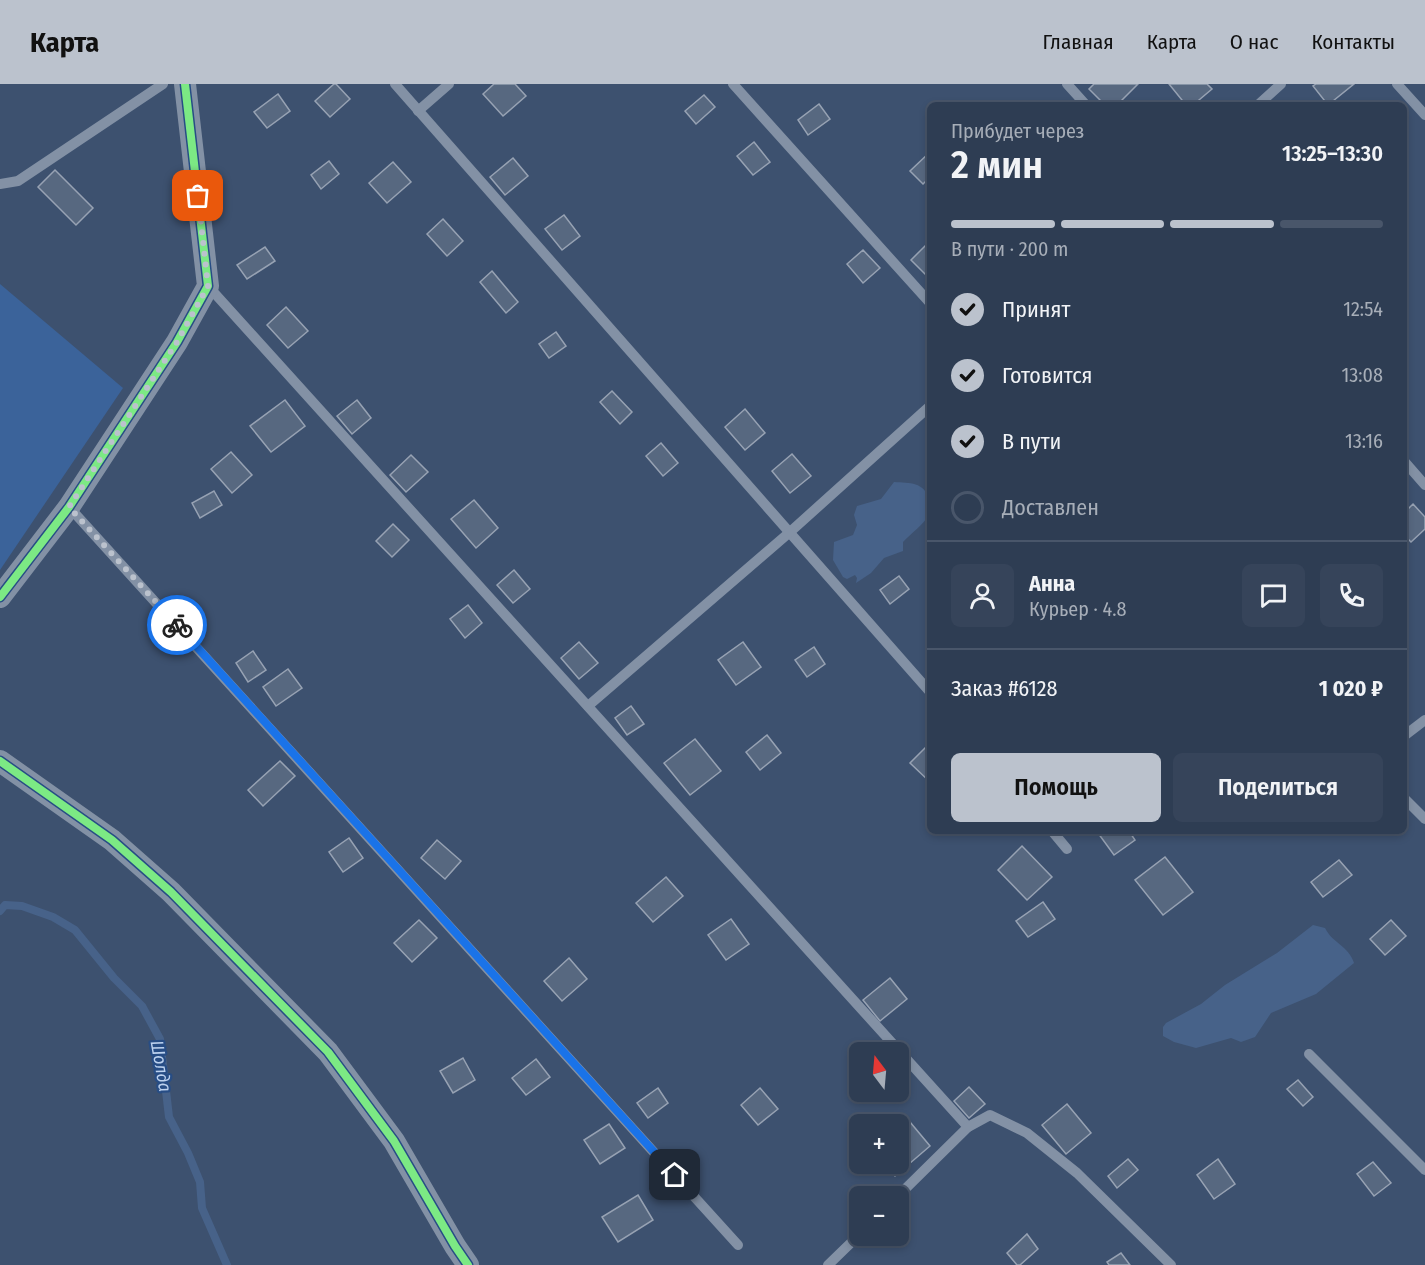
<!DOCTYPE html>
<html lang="ru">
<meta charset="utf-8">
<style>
:root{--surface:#2e3d53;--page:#36445a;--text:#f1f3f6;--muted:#a7aeb8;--line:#49566a;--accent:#bbc2cd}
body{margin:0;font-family:"Fira Sans Condensed",sans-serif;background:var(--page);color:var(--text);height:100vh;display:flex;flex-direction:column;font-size:22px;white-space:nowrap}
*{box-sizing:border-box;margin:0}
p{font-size:20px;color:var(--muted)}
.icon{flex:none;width:33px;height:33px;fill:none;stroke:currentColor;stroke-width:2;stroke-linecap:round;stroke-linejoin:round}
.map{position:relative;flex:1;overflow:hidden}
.drawer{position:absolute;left:927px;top:18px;width:480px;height:732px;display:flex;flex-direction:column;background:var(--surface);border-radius:9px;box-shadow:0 3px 9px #0003,0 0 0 2px var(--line)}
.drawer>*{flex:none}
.needle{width:39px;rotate:344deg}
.fabs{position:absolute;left:849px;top:958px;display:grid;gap:12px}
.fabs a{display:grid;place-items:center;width:60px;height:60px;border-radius:9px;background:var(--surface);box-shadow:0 3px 9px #0003,0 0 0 2px var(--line);font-size:30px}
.pin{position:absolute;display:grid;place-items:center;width:51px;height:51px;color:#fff;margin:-26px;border-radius:12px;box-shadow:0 3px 9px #0006}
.courier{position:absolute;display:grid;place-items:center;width:60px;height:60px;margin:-30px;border:4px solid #1a73e8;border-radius:50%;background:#fff;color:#222;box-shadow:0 2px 8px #0007}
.summary em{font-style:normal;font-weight:600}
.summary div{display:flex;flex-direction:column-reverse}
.summary{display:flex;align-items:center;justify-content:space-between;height:102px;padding:0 24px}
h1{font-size:39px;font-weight:600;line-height:45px}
.bar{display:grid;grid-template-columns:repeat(4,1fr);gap:9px 6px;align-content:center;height:72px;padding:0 24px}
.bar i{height:8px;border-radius:4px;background:var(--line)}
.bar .on{background:var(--accent)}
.bar p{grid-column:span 4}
.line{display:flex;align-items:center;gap:15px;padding:0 24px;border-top:2px solid var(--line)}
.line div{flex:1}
.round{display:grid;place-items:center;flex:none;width:63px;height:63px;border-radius:9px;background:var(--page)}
ol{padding:0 24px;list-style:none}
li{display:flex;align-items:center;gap:18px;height:66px}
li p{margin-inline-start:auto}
li .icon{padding:6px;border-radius:50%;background:var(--accent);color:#111;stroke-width:4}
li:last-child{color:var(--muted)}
li i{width:33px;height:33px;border:3px solid var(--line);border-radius:50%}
.action{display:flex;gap:12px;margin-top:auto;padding:12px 24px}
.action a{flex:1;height:69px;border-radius:9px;background:var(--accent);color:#111;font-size:24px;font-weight:600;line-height:69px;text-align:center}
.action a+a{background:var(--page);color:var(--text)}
header{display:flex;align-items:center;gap:36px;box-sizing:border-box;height:84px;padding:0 30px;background:var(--accent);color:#111}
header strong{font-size:28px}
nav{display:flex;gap:33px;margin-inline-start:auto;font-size:21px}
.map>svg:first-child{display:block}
</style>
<header>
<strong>Карта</strong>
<nav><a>Главная</a><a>Карта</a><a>О нас</a><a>Контакты</a></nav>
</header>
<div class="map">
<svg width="1425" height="1181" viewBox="0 0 1425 1181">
<rect width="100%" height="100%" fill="#3d516f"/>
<polygon fill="#3b639a" points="0,200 123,304 0,486"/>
<g fill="#476289">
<path d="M894 398C910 399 924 398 929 415 930 420 931 425 929 430 924 441 911 449 903 458V467L884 474 871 489 856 499 857 494 855 491 847 495 843 493 833 476 834 458 853 451 857 441 854 431 857 422 881 415Z"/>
<path d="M1313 841 1325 844C1333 860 1348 861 1354 879L1316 910 1271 929 1255 953 1241 958 1231 954 1196 964 1174 958 1163 952V943L1166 939 1201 920 1225 901 1277 869Z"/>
</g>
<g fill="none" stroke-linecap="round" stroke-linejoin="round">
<polyline stroke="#476289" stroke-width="8" points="0,827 5,821 22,822 53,833 75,846 114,894 142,922 160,955 169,1033 188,1069 200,1098 202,1124 227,1181"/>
</g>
<g fill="#576880" stroke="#97a2b3" stroke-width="1.5">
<polygon points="334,0 336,0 350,15 330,33 315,17"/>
<polygon points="494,0 515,0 526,12 503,32 483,10"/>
<polygon points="1094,0 1138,0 1117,21 1105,21 1089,5"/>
<polygon points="1169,0 1207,0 1212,5 1193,21 1186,21"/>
<polygon points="1316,0 1354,0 1328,21 1313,2"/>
<polygon points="278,10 290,27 267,44 254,28"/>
<polygon points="704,11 715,23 696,40 685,27"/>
<polygon points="819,20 830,35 808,51 798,36"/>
<polygon points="754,58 770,78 753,91 737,72"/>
<polygon points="930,68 930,93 923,100 910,87"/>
<polygon points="513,74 528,92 505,111 490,93"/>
<polygon points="329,77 339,90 321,105 311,91"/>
<polygon points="393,78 411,98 387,119 369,99"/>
<polygon points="55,86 93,124 76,141 38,103"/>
<polygon points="564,131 580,152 562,166 545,145"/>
<polygon points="443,135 463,157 447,172 427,150"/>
<polygon points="925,162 930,167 930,195 911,176"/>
<polygon points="265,163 275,177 247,195 237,181"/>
<polygon points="863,166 880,184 863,199 847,180"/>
<polygon points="492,187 518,218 506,229 480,198"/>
<polygon points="286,223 308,247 288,264 267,241"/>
<polygon points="556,248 566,262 549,274 539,260"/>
<polygon points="612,307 632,328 620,340 600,318"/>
<polygon points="285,316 305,342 271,368 250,342"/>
<polygon points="357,316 371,334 352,350 337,332"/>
<polygon points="745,325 765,349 745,366 725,343"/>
<polygon points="661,359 678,379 663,392 646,372"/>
<polygon points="231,368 252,391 232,409 211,385"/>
<polygon points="792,370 811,392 790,409 772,387"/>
<polygon points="411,371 428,388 406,408 390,391"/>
<polygon points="214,407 222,421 200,434 192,419"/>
<polygon points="474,416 498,444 476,464 451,435"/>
<polygon points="1413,420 1425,433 1425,445 1411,458 1404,451 1404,429"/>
<polygon points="393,440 409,456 392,473 376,457"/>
<polygon points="514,486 530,505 513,519 497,501"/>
<polygon points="899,492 909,505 890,520 880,506"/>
<polygon points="468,521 482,539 465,554 450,535"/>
<polygon points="579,558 598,579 579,595 561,574"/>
<polygon points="743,558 761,583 736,601 718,576"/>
<polygon points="814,563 825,580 807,593 795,576"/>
<polygon points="253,567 266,586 248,598 236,579"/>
<polygon points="288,585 302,604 276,622 263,603"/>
<polygon points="631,622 644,640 627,651 615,634"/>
<polygon points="767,651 781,669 760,686 746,668"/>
<polygon points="695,655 721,687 690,711 664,679"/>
<polygon points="930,659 930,698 910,679"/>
<polygon points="280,677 295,692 263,722 248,706"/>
<polygon points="1102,747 1129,747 1135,756 1114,771 1098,749"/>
<polygon points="349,754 363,774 343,788 329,768"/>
<polygon points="437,756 461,777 445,795 421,774"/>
<polygon points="1022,762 1052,793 1027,816 998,786"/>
<polygon points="1165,773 1193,808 1163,831 1135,796"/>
<polygon points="1339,776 1352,791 1323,813 1311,798"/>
<polygon points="666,793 683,812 653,838 636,819"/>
<polygon points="1043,818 1055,835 1028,853 1016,837"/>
<polygon points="731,835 749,860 726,876 708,851"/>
<polygon points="419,836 437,854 412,878 394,859"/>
<polygon points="1391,836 1406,852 1385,871 1370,855"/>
<polygon points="569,874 587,895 562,917 544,897"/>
<polygon points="890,894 907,915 880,937 863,916"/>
<polygon points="463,974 475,996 453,1009 440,987"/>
<polygon points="536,975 550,993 526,1011 512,994"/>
<polygon points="1298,996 1313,1013 1303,1022 1287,1005"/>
<polygon points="969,1003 985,1020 969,1034 954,1017"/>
<polygon points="658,1004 668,1019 648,1034 637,1019"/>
<polygon points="760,1004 778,1025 758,1041 741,1021"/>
<polygon points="1067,1020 1091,1049 1066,1070 1042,1041"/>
<polygon points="910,1038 930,1062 895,1092 885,1080 898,1080 898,1048"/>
<polygon points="609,1040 625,1064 600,1080 584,1056"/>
<polygon points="1128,1075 1138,1086 1117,1104 1108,1092"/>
<polygon points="1218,1075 1235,1100 1214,1115 1197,1091"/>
<polygon points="1373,1078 1391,1099 1374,1112 1357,1090"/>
<polygon points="638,1111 653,1136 618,1158 602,1133"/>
<polygon points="1027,1150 1038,1165 1020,1181 1017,1181 1007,1169"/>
<polygon points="1121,1169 1130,1181 1109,1181 1107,1178"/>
</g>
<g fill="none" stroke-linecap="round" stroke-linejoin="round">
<g stroke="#8391a5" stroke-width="10">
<polyline points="395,0 930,608"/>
<polyline points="733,0 930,219"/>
<polyline points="1067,0 1086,21"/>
<polyline points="1397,0 1425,31"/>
<polyline points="1258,21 1281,0"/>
<polyline points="418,27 449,0"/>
<polyline points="0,100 18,97 163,0"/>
<polyline points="208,202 968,1043"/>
<polyline points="1404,377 1425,401"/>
<polyline points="69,423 738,1161"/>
<polyline points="588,622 790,448 930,322"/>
<polyline points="1404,652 1425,636"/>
<polyline points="1404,714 1425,735"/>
<polyline points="1052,747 1067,765"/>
<polyline points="1309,970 1425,1086"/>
<polyline points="897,1113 968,1043 990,1031 1027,1049 1077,1089 1171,1181"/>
<polyline points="828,1181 860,1150"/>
</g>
<g stroke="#8391a5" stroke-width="22">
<polyline points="0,513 69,423 177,258 208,202 185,0"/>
<polyline points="0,677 112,756 171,808 328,968 394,1057 455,1162 468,1181"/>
</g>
<g stroke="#274d85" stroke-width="11">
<g id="cycleway">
<polyline points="0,513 69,423 177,258 208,202 185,0"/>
<polyline points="0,677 112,756 171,808 328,968 394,1057 455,1162 468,1181"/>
</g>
</g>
<use href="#cycleway" stroke="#7ce984" stroke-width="8"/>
</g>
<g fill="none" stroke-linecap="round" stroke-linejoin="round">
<polyline stroke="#bbc2cd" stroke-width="6" stroke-dasharray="0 10.8" points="177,541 69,423 177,258 208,202 198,112"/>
<polyline stroke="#1a73e8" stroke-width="8" points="177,541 675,1091"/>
</g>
<g text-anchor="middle" stroke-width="4.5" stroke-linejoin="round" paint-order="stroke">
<g font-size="18" font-style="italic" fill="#bdd2ef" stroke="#274d85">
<text transform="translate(161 982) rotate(80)" y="6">Шолда</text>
</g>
</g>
</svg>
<div class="fabs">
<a><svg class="needle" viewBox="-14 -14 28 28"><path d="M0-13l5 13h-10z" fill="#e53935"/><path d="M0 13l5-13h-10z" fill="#a7aeb8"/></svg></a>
<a>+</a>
<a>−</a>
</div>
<div class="pin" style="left:198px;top:112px;background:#ea580c"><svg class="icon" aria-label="bag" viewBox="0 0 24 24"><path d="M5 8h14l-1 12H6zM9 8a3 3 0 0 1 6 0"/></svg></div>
<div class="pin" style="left:675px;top:1091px;background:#1f2937"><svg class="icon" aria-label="home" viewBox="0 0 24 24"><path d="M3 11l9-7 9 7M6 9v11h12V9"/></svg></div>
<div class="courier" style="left:177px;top:541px"><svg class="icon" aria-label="bike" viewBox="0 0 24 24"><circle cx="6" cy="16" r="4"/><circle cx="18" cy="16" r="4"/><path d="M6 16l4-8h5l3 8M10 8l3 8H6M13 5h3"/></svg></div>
<section class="drawer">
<div class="summary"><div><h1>2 мин</h1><p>Прибудет через</p></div><em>13:25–13:30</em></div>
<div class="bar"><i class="on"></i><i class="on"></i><i class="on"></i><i></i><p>В пути · 200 m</p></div>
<ol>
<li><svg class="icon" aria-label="check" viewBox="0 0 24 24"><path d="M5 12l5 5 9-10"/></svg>Принят<p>12:54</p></li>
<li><svg class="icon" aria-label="check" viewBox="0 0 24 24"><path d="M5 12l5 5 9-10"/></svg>Готовится<p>13:08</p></li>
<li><svg class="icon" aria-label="check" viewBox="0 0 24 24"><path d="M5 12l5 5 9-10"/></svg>В пути<p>13:16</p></li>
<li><i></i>Доставлен</li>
</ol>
<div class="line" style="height:108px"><a class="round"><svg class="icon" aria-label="person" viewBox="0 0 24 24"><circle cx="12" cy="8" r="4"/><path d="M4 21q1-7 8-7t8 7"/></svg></a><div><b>Анна</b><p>Курьер · 4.8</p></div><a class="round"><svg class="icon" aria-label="chat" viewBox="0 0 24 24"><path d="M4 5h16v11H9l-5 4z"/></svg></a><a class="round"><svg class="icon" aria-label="phone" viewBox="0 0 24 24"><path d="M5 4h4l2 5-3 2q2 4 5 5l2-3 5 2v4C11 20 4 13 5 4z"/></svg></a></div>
<div class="line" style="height:78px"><div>Заказ #6128</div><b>1 020 ₽</b></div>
<div class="action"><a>Помощь</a><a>Поделиться</a></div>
</section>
</div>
